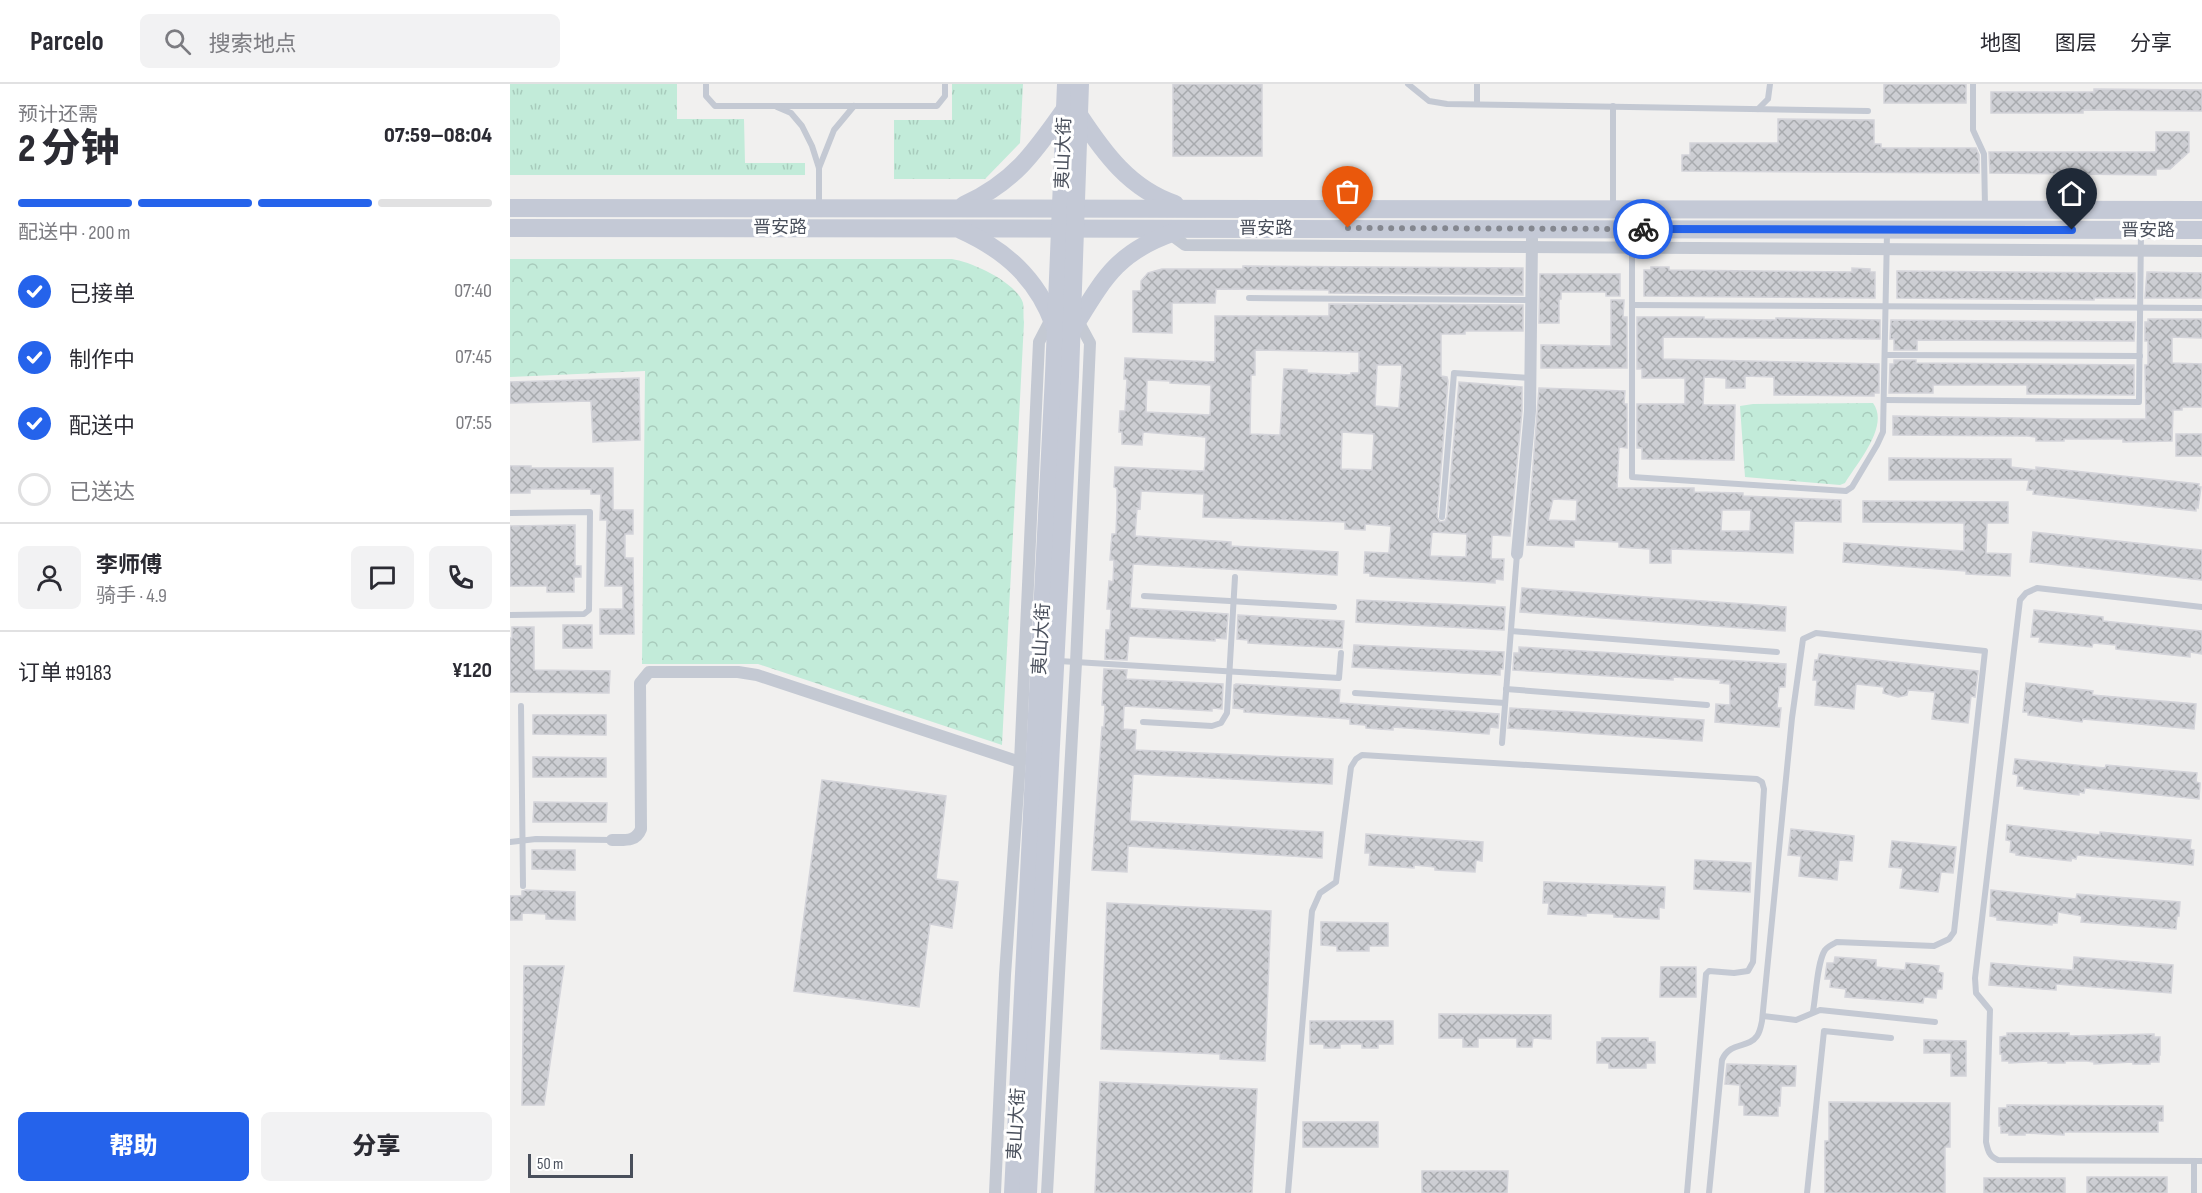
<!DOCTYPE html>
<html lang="zh">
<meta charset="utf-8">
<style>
:root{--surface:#fff;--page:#f2f2f3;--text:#2b2b33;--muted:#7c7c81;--line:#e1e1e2;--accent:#2563eb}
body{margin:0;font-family:"Sofia Sans Condensed","Noto Sans SC",sans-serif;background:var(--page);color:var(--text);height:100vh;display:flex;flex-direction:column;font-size:22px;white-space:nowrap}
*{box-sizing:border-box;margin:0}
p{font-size:20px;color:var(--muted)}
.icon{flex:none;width:33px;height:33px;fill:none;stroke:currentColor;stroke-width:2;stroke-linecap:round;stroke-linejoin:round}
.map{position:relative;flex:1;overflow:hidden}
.side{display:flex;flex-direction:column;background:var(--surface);width:510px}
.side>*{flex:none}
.scale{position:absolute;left:18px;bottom:15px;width:105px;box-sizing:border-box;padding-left:6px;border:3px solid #494f5b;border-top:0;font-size:16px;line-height:21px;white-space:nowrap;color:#494f5b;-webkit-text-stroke:4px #fff;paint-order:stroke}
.pin{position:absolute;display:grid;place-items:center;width:51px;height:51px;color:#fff;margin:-62px -26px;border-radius:50% 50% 50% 0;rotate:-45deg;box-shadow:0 0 6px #0007}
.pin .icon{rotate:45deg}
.courier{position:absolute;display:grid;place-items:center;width:60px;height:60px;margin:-30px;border:4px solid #2563eb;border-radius:50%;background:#fff;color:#222;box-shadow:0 2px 8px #0007}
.head em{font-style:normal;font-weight:800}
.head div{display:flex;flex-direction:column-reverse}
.head{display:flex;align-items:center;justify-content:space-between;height:102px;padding:0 18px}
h1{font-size:39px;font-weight:800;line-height:45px}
.bar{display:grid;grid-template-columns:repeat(4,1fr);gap:9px 6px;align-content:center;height:72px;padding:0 18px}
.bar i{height:8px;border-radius:4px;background:var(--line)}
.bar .current{background:var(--accent)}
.bar p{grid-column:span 4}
.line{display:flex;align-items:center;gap:15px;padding:0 18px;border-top:2px solid var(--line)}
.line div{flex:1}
.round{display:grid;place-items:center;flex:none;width:63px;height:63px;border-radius:9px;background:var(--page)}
ol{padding:0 18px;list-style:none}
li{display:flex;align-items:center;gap:18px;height:66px}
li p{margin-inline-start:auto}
li .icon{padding:6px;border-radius:50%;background:var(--accent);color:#fff;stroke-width:4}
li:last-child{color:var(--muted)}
li i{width:33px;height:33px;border:3px solid var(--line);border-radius:50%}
.cta{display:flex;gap:12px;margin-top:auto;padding:12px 18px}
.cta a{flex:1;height:69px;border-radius:9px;background:var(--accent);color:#fff;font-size:24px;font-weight:800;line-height:69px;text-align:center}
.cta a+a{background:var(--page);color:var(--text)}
header{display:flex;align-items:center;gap:36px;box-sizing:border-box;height:84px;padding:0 30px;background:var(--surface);border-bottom:2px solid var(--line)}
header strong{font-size:28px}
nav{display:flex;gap:33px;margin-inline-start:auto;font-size:21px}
.search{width:420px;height:54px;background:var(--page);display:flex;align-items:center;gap:15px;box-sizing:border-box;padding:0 21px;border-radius:9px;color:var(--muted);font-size:22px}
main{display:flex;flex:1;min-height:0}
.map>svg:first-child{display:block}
</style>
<header>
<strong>Parcelo</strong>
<div class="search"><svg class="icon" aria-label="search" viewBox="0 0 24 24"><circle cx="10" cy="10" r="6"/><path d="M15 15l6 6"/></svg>搜索地点</div>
<nav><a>地图</a><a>图层</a><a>分享</a></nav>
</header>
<main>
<section class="side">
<div class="head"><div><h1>2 分钟</h1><p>预计还需</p></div><em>07:59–08:04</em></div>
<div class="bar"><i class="current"></i><i class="current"></i><i class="current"></i><i></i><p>配送中 · 200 m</p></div>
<ol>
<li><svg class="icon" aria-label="check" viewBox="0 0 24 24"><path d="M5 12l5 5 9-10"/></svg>已接单<p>07:40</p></li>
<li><svg class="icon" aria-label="check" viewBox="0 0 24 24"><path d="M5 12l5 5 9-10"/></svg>制作中<p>07:45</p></li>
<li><svg class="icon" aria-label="check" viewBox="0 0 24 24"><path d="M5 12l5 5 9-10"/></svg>配送中<p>07:55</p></li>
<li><i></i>已送达</li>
</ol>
<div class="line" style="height:108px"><a class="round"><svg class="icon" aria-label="person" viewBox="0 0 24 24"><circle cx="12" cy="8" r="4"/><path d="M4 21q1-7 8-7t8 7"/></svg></a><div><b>李师傅</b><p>骑手 · 4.9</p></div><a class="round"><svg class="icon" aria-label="chat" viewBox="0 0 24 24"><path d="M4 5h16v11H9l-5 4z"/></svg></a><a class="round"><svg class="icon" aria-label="phone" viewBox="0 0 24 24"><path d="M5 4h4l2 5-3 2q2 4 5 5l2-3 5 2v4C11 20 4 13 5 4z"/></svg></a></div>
<div class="line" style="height:78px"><div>订单 #9183</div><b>¥120</b></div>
<div class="cta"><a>帮助</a><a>分享</a></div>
</section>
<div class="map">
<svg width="1692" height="1109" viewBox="0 0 1692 1109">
<defs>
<pattern id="grass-tufts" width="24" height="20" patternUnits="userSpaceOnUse" patternTransform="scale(1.5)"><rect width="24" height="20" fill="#c2ebd9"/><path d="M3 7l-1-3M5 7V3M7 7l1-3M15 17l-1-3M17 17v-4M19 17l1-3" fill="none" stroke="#a8cbbc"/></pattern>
<pattern id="forest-crowns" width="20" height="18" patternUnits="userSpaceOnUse" patternTransform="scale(1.5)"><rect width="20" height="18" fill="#c2ebd9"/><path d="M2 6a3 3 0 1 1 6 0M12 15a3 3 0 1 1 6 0" fill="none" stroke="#a8cbbc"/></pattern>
<pattern id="building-cross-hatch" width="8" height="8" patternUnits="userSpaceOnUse" patternTransform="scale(1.5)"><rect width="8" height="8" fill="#cdced3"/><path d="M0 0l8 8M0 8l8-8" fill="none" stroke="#a8aaae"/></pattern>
</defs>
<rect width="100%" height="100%" fill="#f1f0ef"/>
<g fill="url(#grass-tufts)">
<polygon points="0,0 167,0 167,35 234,35 235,79 295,79 295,91 0,91"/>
<polygon points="442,0 513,0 510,59 475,95 384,95 384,36 442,36"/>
</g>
<g fill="url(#forest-crowns)">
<path d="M0 175H442C462 178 506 198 513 219 514 224 513 233 514 238L492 661 248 580H132L135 287 0 293Z"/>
<path d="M1363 319C1380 342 1347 379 1335 399L1330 401 1235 393 1230 322 1243 320Z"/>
</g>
<g fill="url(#building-cross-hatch)" stroke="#d4d4da" stroke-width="1.5" fill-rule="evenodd">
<rect x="663" y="0" width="89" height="72"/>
<rect x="1374" y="0" width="82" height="19"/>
<polygon points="1584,5 1692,6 1692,27 1573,26 1573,29 1481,29 1481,8 1584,8"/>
<polygon points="1268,35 1364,36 1364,60 1371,60 1371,64 1466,64 1469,71 1469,89 1172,87 1172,71 1180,71 1180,59 1268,59"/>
<polygon points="1646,48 1679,48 1679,68 1660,85 1646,85 1646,91 1480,89 1479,68 1646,68"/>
<polygon points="733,182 1013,184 1013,211 819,209 819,206 706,205 705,219 662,219 662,249 623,248 623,207 631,207 631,197 638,189 652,185 733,185"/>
<polygon points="1141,183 1159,183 1159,186 1342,188 1342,184 1360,185 1360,188 1365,188 1365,214 1134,212 1134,186 1141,186"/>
<polygon points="1387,187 1625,189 1625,214 1584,214 1584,216 1387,214"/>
<polygon points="1637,188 1692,189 1692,214 1635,214"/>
<polygon points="1030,190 1110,190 1110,212 1096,212 1096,208 1051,208 1051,215 1049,215 1049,239 1029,239"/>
<polygon points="1101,216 1114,216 1113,233 1117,233 1117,284 1031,284 1031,261 1101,262"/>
<path d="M819 220 1013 221V247H955V250H931V292L937 293 938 297 927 433 930 438 935 437 937 433 949 298 1012 303V327L1000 452 982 451 981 475H994L993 496 985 495V499L860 492V489H854L855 468 879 469 881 442 855 440V446L835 445V438L693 433 694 410 631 407 630 425 627 424 625 452 721 458V462L828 468 827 491 623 480 620 524 718 530 716 555 705 554V557L619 552 617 576 595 575 596 546H600L601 525H597L599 497 603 498 604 476H600L602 450H606L607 424V404L604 403 605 383 694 387 695 381 696 353 633 348 632 361 612 360V348H609L610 327H615L617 295H614L615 274 705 278V232H819ZM745 266 849 268V289H841V291L797 289V286L774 285 770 351 740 350 741 291H745ZM867 281H892L889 324 865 322ZM637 296 660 297V299L701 301 700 331 636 328ZM832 348 864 350 862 386 831 385ZM922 448 957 450 956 473 920 472Z"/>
<polygon points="1127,233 1194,233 1194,235 1266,236 1266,234 1370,236 1370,255 1153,253 1153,275 1369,280 1369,309 1364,309 1364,312 1264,311 1264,293 1235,292 1235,304 1216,304 1216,294 1194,293 1193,321 1225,321 1224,376 1132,375 1132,364 1127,364 1127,320 1175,320 1175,294 1132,294 1132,285 1127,285"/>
<polygon points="1638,235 1692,235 1692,254 1662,253 1662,279 1692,280 1692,323 1672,323 1672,326 1663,326 1662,357 1613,358 1613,355 1554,355 1554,357 1526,357 1526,353 1517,352 1383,351 1383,332 1563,335 1636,335 1635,281 1638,281 1638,257 1635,257 1635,238 1638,238"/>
<polygon points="1381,236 1625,238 1624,257 1407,256 1407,266 1384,266 1384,255 1380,255"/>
<polygon points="1384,276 1406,276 1406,279 1624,281 1624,311 1517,310 1517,301 1423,301 1423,309 1379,309 1380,280 1384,280"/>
<polygon points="129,294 130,356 83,358 81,317 0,319 0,298"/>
<path d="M1029 304 1115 307 1114 320H1117V364L1109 363 1107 404H1184V408L1233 409V412L1331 416V438L1284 437 1283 469 1161 465V479H1140V465L1109 463V458L1064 456V463L1017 461ZM1043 415 1067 416 1066 437 1038 436ZM1212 426H1241L1240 447H1211Z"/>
<rect x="1666" y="350" width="26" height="22"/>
<polygon points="1379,374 1501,375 1501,383 1526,386 1526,383 1689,400 1688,403 1691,403 1688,424 1686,423 1686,427 1523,410 1524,406 1517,406 1519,396 1379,396"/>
<polygon points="0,382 21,382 21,384 103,384 103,426 123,426 123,450 115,450 115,474 123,474 124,550 90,550 90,525 113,525 113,502 95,502 97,436 90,436 91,410 81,410 81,405 20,405 20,409 0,409"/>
<polygon points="1353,417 1498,418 1498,439 1477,439 1476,469 1501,470 1500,492 1456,490 1456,487 1333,478 1334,459 1454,467 1454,439 1353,438"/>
<polygon points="65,441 65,482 71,482 71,493 64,493 64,508 37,508 37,502 0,502 0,442"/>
<polygon points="1523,448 1692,466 1692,496 1520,478"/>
<polygon points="1012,504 1276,523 1275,547 1010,528"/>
<polygon points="847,516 995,523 994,546 846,538"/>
<polygon points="1524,526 1593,533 1593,537 1692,547 1692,570 1680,568 1680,573 1606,565 1606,561 1583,559 1582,563 1529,558 1530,553 1521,553"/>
<polygon points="728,531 834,537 832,564 738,559 738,556 727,555"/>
<rect x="53" y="541" width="29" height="23"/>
<polygon points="2,543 24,543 24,586 100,587 99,609 0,608 0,554 2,554"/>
<polygon points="844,561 994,568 993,585 990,585 990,591 842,583"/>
<polygon points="1009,563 1276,580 1275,603 1269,603 1267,624 1271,624 1269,643 1205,638 1206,620 1220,621 1220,600 1210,599 1211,596 1163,593 1163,596 1003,586 1004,569 1009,569"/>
<polygon points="1309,570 1468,587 1465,613 1461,612 1458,639 1422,635 1425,608 1398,606 1397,611 1388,613 1373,609 1374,603 1346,600 1344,625 1305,621 1307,596 1303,596 1305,576 1308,576"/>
<polygon points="594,585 617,586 616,595 713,600 712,625 702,624 702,627 614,622 613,645 626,646 625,666 823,675 822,700 623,690 620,737 813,748 812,774 618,762 617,788 582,786 592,643 594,643 595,621 592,621"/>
<polygon points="1516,599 1583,607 1582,611 1686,620 1684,645 1573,635 1572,638 1518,631 1518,628 1513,628"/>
<polygon points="726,600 830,606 829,619 989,630 988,644 980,643 979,650 883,643 883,646 856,644 856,641 840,640 840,635 734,628 734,625 723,624 724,601"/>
<polygon points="1000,624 1194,636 1192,657 998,644"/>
<polygon points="23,631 96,631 96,651 23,650"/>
<polygon points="23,673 96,674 96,693 23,693"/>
<polygon points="1505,675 1595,684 1596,681 1687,689 1686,698 1690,699 1689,715 1575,704 1574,709 1569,708 1569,711 1514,705 1514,702 1507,702 1508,691 1503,690"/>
<polygon points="312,696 436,712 426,795 448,798 442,844 420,840 409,923 284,907"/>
<polygon points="24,718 97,719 96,738 23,738"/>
<polygon points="1497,741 1590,751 1590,748 1681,756 1680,765 1684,766 1683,781 1567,771 1566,775 1562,774 1561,777 1506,771 1506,769 1500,768 1501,757 1496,756"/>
<polygon points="1281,745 1344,752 1342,777 1329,776 1327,796 1289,792 1291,772 1278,771"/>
<polygon points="856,750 973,758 972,777 966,776 965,788 925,786 925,783 904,781 904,784 859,781 860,769 855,769"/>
<polygon points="1382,757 1446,763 1443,789 1431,788 1428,808 1390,804 1393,784 1379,783"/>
<polygon points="22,766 65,766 65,786 22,785"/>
<polygon points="1185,776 1241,779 1240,808 1184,805"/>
<polygon points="1034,798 1155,803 1154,824 1149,823 1149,835 1104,833 1104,830 1076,829 1076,832 1038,830 1039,819 1033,819"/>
<polygon points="16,806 65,808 65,836 36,835 36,830 12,829 12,836 0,836 0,812 12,812 12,807"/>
<polygon points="1481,806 1566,815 1567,810 1670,818 1669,832 1667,832 1666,845 1571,838 1572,832 1548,828 1547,839 1542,839 1542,841 1487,836 1487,833 1480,832"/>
<polygon points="597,819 761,827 755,977 710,975 710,970 591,965"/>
<polygon points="811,838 878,839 878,862 859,862 859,867 827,867 827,862 811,861"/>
<polygon points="1325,873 1366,876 1366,883 1395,886 1396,879 1429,882 1428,888 1433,889 1432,905 1427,905 1426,914 1414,913 1413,919 1335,913 1336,905 1320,903 1321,895 1315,895 1317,879 1324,879"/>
<polygon points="1564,873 1663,881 1661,909 1546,900 1546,906 1479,901 1481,879 1563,886"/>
<polygon points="14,882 54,882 34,1021 12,1021"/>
<polygon points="1151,883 1186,883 1186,913 1150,913"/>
<polygon points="929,930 1041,931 1041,955 1023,954 1022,963 1007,963 1007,954 968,954 968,963 953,963 953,954 929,954"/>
<polygon points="800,937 883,937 883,960 868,960 868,964 852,964 852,960 830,960 830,964 814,964 814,960 800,960"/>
<polygon points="1497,949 1559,949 1559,952 1644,950 1644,953 1650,953 1650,971 1649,971 1649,978 1640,978 1640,980 1623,980 1623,978 1584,980 1584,978 1577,977 1555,977 1555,979 1538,979 1538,977 1499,979 1499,977 1492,977 1492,970 1490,970 1490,953 1497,952"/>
<polygon points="1092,954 1138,954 1138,958 1145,958 1145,979 1136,979 1136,984 1099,984 1099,979 1087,979 1087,958 1092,958"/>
<polygon points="1414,956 1456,957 1456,992 1441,992 1441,969 1414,969"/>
<polygon points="1217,980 1286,982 1285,1002 1271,1002 1270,1022 1268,1022 1268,1032 1234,1031 1234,1021 1229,1021 1230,1001 1215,1000"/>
<polygon points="590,998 747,1005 742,1109 585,1109"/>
<polygon points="1319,1018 1440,1019 1440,1063 1435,1063 1435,1109 1315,1109 1315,1057 1319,1057"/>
<polygon points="1497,1021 1653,1022 1653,1037 1648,1037 1648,1048 1554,1048 1554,1051 1515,1049 1515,1051 1499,1051 1499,1049 1491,1049 1491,1042 1489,1042 1489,1024 1497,1024"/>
<rect x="793" y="1038" width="75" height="25"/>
<polygon points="912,1087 998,1087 997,1109 912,1109"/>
<rect x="1577" y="1093" width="80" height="16"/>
<rect x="1474" y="1094" width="81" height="15"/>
</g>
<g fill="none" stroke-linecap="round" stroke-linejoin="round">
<g stroke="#c4c9d3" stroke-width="6">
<polyline points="196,0 196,12 205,22 427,22 435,12 435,0"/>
<polyline points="898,0 919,17 937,20 1358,27"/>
<polyline points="1463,0 1463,46 1474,70 1475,123"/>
<polyline points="967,20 967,0"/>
<polyline points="267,23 281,29 292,42 302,62 309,84 309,123"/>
<polyline points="1248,25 1258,15 1260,0"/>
<polyline points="309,84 324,46 344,22"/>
<polyline points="1103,124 1103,22"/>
<polyline points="1122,148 1122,393 1336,407 1342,403 1367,361 1373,348 1377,149"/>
<polyline points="739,214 1022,216"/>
<polyline points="1122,221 1692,224"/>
<polyline points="1375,271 1630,272"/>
<polyline points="1375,316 1629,318 1631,147"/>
<polyline points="0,429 80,428 79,526 74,530 0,531"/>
<polyline points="932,433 944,289 1021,294"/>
<polyline points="634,512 824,523"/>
<path d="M1692 523 1527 504 1516 509 1510 516 1465 894 1466 909 1480 926 1476 1058C1478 1067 1479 1072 1488 1076L1692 1077"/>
<polyline points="1001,547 1267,568"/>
<polyline points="549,577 829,594 831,569"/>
<polyline points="996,605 1197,621"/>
<polyline points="845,609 995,619"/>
<polyline points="11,622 13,802"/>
<polyline points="633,638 702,642 711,639 717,629 725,493"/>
<polyline points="992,659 1007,470"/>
<polyline points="0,758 26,755 102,756"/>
<polyline points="1253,932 1286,936 1310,926 1425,938"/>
<polyline points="1684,1077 1684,1109"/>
<polyline points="778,1109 802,827 810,809 826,798 841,683 846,675 852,671 1247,695 1252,698 1254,705 1243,878 1238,887 1224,889 1199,887 1196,890 1177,1109"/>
<path d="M1199 1109 1212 976C1220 957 1238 965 1247 952 1250 948 1251 942 1252 937L1282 634 1293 555 1306 549 1475 567 1444 848 1439 855 1424 862 1327 858C1323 860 1318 862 1315 866 1307 878 1306 912 1303 927"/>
<polyline points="1297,1109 1314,947 1381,954"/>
</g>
<g stroke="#c4c9d3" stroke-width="12">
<polyline points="656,147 675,161 1692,167"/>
<polyline points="1007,470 1020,327 1022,155"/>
<path d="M102 756C115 756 126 758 131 745L130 599 139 588H228L247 591 510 678"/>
<polyline points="485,1109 495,891 510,678 529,258 543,231"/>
<polyline points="537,1109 566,579 580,259 566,233"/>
</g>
<g stroke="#c4c9d6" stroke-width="18">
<path d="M569 31C594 69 620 105 665 120"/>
<path d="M454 121C504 98 524 69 555 25"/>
<polyline points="0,124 1692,126"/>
<polyline points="0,144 1692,146"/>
<path d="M451 146C495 166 527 194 544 241"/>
<path d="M562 246C593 196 606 168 665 148"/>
<polyline points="503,1109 544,291 556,0"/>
<polyline points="518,1109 560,292 570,0"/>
</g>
</g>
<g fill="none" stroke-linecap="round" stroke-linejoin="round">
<polyline stroke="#84878f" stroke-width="6" stroke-dasharray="0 10.8" points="838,144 1133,145"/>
<polyline stroke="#2563eb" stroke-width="8" points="1133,145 1562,146"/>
</g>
<g text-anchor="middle" stroke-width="6" stroke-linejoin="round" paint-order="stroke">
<g font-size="18" fill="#494f5b" stroke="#fff">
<text transform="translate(553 69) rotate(-88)" y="6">夷山大街</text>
<text x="270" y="149">晋安路</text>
<text x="756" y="150">晋安路</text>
<text x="1638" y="152">晋安路</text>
<text transform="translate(531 555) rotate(-87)" y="6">夷山大街</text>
<text transform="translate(506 1040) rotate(-87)" y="6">夷山大街</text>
</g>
</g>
</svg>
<div class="scale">50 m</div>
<div class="pin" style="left:838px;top:144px;background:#ea580c"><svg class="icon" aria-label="bag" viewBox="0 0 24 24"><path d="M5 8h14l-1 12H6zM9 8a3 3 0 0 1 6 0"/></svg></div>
<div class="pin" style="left:1562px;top:146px;background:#1f2937"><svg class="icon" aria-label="home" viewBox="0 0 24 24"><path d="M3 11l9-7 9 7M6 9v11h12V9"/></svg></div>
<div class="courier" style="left:1133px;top:145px"><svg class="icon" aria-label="bike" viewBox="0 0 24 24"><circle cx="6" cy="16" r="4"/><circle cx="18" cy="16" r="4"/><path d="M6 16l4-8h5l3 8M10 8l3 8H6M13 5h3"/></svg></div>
</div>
</main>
